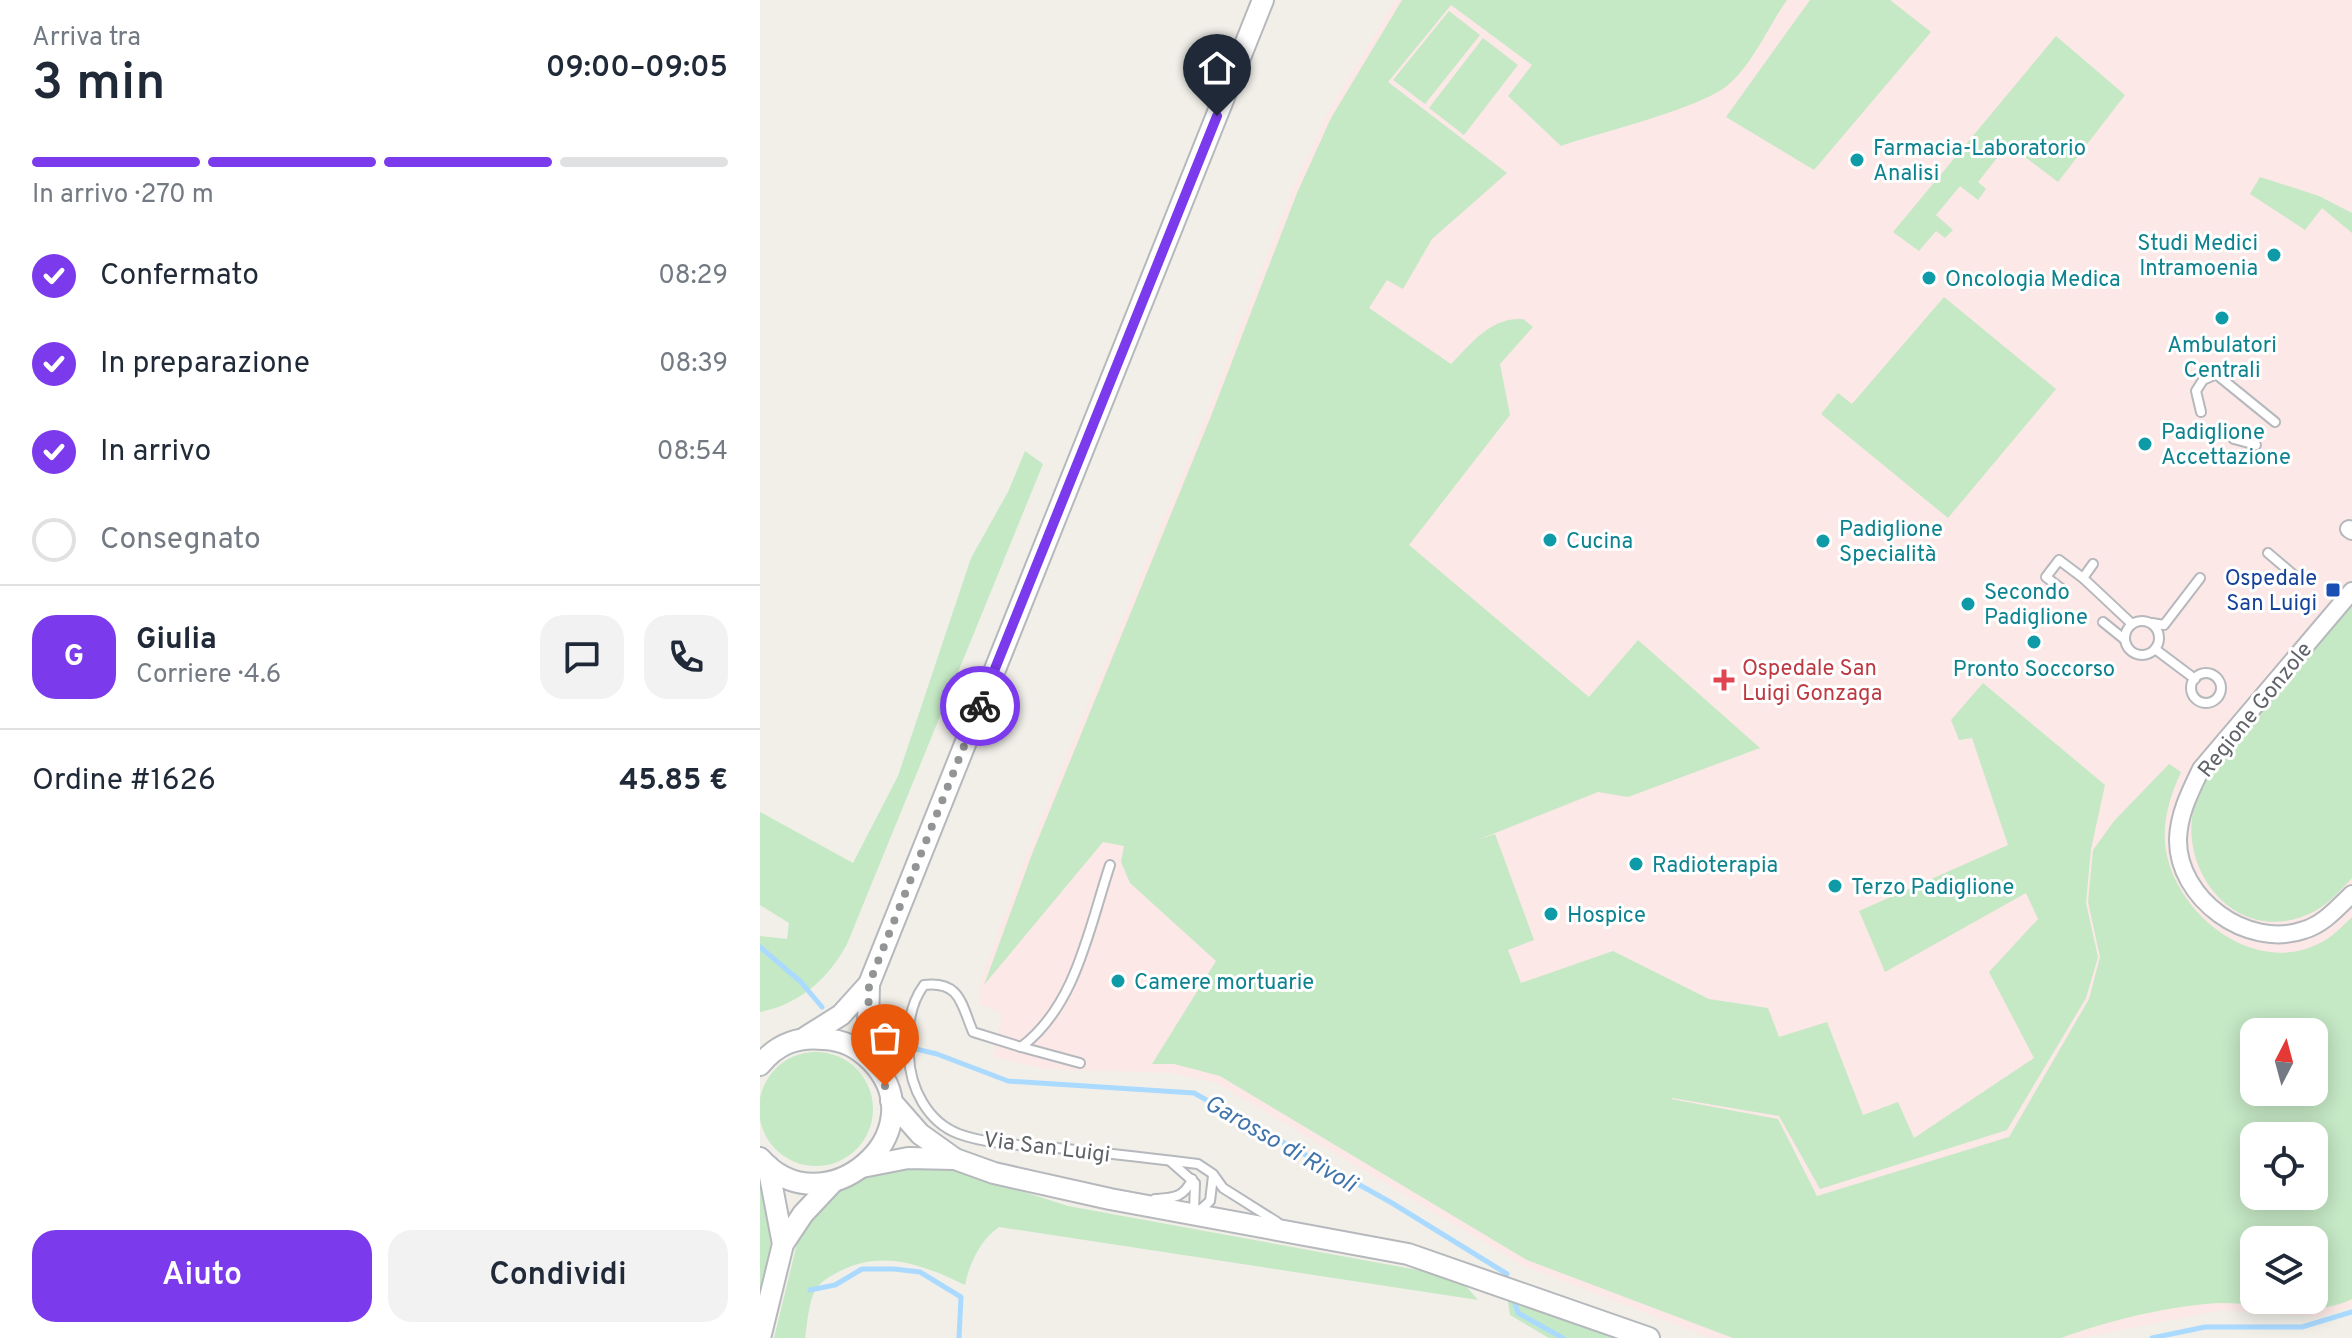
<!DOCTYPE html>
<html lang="it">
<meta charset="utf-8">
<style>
:root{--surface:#fff;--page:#f2f2f3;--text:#1f2937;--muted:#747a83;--line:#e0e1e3;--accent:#7c3aed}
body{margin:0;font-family:Overpass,sans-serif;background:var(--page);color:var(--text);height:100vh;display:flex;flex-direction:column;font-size:30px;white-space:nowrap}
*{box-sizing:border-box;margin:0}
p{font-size:26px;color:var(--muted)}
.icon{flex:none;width:44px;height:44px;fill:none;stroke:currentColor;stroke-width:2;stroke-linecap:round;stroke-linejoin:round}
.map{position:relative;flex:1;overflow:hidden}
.details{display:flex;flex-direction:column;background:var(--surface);width:760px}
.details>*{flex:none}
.needle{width:52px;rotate:6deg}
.buttons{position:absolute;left:1480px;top:1018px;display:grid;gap:16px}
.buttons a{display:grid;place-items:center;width:88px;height:88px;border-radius:16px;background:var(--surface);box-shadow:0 4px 20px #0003;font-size:40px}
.pin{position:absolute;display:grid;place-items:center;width:68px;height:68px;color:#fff;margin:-82px -34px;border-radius:50% 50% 50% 0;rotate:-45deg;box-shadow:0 0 8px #0007}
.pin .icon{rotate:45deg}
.courier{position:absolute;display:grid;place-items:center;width:80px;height:80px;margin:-40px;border:6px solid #7c3aed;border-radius:50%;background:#fff;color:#222;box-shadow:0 2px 10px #0007}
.headline em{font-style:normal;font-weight:600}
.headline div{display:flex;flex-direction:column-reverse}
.headline{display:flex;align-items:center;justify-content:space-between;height:136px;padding:0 32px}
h1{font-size:52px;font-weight:600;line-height:60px}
.bar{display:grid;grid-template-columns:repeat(4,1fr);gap:12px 8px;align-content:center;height:96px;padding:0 32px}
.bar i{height:10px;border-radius:6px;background:var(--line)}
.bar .selected{background:var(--accent)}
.bar p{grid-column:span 4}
.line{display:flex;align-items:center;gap:20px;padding:0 32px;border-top:2px solid var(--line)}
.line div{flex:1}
.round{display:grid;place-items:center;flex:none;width:84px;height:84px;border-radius:24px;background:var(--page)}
ol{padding:0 32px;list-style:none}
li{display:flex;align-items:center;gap:24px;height:88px}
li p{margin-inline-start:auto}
li .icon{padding:8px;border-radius:50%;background:var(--accent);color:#fff;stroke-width:4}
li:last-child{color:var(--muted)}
li i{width:44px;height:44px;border:4px solid var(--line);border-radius:50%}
.action{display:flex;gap:16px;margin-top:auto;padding:16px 32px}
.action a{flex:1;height:92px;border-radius:24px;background:var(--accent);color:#fff;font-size:32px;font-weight:600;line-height:92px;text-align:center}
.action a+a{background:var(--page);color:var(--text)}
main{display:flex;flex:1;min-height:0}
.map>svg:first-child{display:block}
</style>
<main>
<section class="details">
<div class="headline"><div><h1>3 min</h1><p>Arriva tra</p></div><em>09:00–09:05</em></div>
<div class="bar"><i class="selected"></i><i class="selected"></i><i class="selected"></i><i></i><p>In arrivo · 270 m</p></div>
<ol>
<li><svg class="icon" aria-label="check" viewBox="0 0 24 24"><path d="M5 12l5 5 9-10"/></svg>Confermato<p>08:29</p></li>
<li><svg class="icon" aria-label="check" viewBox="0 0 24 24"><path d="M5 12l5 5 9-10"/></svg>In preparazione<p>08:39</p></li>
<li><svg class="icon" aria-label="check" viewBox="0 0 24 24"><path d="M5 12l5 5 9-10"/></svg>In arrivo<p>08:54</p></li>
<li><i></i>Consegnato</li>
</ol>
<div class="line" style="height:144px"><b class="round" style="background:var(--accent);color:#fff">G</b><div><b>Giulia</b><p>Corriere · 4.6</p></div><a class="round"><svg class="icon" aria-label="chat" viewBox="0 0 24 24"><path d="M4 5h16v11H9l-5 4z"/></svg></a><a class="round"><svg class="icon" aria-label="phone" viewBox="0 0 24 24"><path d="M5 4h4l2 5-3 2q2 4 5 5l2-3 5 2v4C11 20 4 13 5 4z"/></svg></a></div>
<div class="line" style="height:104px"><div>Ordine #1626</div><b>45.85 €</b></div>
<div class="action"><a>Aiuto</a><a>Condividi</a></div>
</section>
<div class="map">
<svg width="1592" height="1338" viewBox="0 0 1592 1338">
<rect width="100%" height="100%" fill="#f1efe8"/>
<path fill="#fce8e6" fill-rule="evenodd" d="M636 0H1592V1307L1559 1317 1463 1310 1321 1338H951L764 1266 457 1083 412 1073 285 1069 233 1057 241 1024 240 1013 220 1004V983L268 852 447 414 532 191 567 115ZM1494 1032H1554V1092H1494ZM1494 1136H1554V1196H1494ZM1494 1240H1554V1300H1494Z"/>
<g fill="#c5e8c5" fill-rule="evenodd">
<path d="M642 0H1027C1008 27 993 64 968 85 939 109 841 132 801 146L748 96 772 65 691 5 628 82 747 173 672 239 643 289 627 280 609 308 691 364C712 343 730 317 763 319L773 327 740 364 750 415 649 545 829 697 878 640 1000 748 868 797 838 792 715 841 735 834 774 940 748 950 761 983 853 951 949 999 1008 1008 1019 1037 1067 1022 1103 1115 1138 1102 1154 1138 1274 1058 1229 972 1278 919 1266 893 1125 972 1099 911 1248 845 1212 738 1199 740 1191 720 1223 683 1345 785 1331 849 1326 903 1338 957 1326 998 1247 1130 1060 1189 1019 1116 912 1098 911 1099 1018 1119 1057 1196 1249 1137 1329 999 1340 957 1328 902 1333 850 1354 821 1409 764 1421 772C1411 794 1403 818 1405 843 1411 910 1491 977 1558 944 1571 938 1582 927 1592 917V1299C1551 1319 1507 1303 1464 1303 1414 1304 1347 1321 1301 1338H973L767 1260 460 1076 414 1064H392L456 961 370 883 361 862 364 846 343 842 224 985 272 854 451 416 537 193 571 118ZM1494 1032H1554V1092H1494ZM1494 1136H1554V1196H1494ZM1494 1240H1554V1300H1494Z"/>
<polygon points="1050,0 1130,0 1171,32 1054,170 966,117"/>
<polygon points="689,11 720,35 665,104 633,80"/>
<polygon points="1296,36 1365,95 1298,182 1248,144 1218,182 1226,189 1218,200 1200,186 1176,215 1193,230 1185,238 1176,231 1159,251 1133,232"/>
<polygon points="723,38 758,65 704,135 669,108"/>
<polygon points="1500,177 1559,196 1592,213 1592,233 1562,208 1545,230 1490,194"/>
<polygon points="1184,297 1296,389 1188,518 1061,414 1078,393 1092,404"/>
<path d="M265 451 283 464 87 944C68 979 40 1004 0 1012V936L27 939 29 923 0 905V812L93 863 138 776 211 558 248 492Z"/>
<path d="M1592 604V878C1581 890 1569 903 1555 911 1472 955 1403 856 1443 783Z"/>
<circle cx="56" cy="1109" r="57"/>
<path d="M186 1167 308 1206 680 1274 705 1285 718 1300 239 1227C221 1239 209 1264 205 1285 164 1265 123 1249 80 1271 69 1277 58 1282 53 1295 48 1308 47 1325 45 1338H14L42 1223 73 1193 116 1173 132 1168Z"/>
<path d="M0 1183C19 1219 9 1264 0 1301Z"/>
<polygon points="747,1295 863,1338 789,1338 750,1315"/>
</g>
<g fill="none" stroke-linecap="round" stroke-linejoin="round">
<g stroke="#aadaff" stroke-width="5">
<polyline points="0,947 40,981 62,1007"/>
<polyline points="135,1044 177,1054 248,1081 434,1093 632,1203 747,1274"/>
<polyline points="50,1290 75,1285 102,1269 134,1269 160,1272 201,1297 199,1338"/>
<polyline points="753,1297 758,1313 803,1338"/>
<polyline points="1392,1338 1445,1327 1542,1327 1592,1312"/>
</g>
<g stroke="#b5b8bc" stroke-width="12">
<g id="service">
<polyline points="1441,412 1436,391 1443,380 1456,374 1515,422"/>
<polyline points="1460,428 1474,439 1496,445"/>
<polyline points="1508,553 1542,582"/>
<polyline points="1333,564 1323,578 1372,624"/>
<polyline points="1303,590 1286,577 1299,560 1323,578"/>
<circle cx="1382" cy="638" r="17"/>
<polyline points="1343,622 1364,639"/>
<polyline points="1392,623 1404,625 1440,578"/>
<polyline points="1395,649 1435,679"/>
<circle cx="1446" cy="688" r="15"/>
<path d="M350 865C329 928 316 1006 261 1047L213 1032C201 1003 200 981 164 985 148 1007 148 1030 149 1056 150 1087 167 1122 199 1134 230 1145 265 1145 297 1148 344 1153 391 1158 438 1164L453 1174 463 1188 517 1222"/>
<polyline points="261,1047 320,1063"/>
<polyline points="410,1161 435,1183 434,1212"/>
<path d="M395 1199C413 1198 424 1198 432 1179"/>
<polyline points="438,1212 450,1201 453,1176"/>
</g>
</g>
<g stroke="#b5b8bc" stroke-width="20">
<g id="minor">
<polyline points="1589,529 1592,531"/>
<path d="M1592 591 1441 769C1430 792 1419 813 1418 839 1417 898 1487 950 1544 930 1564 924 1577 908 1592 894"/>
</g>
</g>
<g stroke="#b5b8bc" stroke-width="24">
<g id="tertiary">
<polyline points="109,984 108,1027 118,1067"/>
<polyline points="46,1037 81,1015 109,984 503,0"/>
<path d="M0 1065C17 1044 37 1036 64 1039 84 1040 98 1048 112 1062 179 1133 63 1231 0 1158"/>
<polyline points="131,1101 160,1134 195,1159 234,1173 350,1199 648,1254 889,1338"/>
<polyline points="8,1166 23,1244"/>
<polyline points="102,1167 148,1158 195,1159"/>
<polyline points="0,1338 23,1244 43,1214 73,1182"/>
</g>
</g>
<use href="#service" stroke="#fff" stroke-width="8"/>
<use href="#minor" stroke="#fff" stroke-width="16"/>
<use href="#tertiary" stroke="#fff" stroke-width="20"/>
</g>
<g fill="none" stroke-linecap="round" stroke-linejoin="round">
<polyline stroke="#929495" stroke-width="8" stroke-dasharray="0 14.4" points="125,1086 108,1027 109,984 220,706"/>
<polyline stroke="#7c3aed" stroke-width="10" points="220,706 457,116"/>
</g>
<g fill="#0f9aa8" stroke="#fff" stroke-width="3">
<circle cx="1097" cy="160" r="8"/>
<circle cx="1514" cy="255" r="8"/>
<circle cx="1169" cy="278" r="8"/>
<circle cx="1462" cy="318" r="8"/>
<circle cx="1385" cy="444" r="8"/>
<circle cx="790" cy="540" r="8"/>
<circle cx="1063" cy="541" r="8"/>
<circle cx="1208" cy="604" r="8"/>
<circle cx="1274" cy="642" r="8"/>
<circle cx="876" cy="864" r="8"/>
<circle cx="1075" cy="886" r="8"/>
<circle cx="791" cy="914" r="8"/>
<circle cx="358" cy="981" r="8"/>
</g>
<rect fill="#1a4fb4" stroke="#fff" stroke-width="3" x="1565" y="582" width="16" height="16" rx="4"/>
<path fill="#e0444e" stroke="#fff" stroke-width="3" d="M960 668h8v8h8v8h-8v8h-8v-8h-8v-8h8z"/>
<g text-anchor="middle" stroke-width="6" stroke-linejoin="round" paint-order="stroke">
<g font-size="22" fill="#0d838f" stroke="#fff" text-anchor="start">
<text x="1113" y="155">Farmacia-Laboratorio<tspan x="1113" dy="25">Analisi</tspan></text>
<text x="1498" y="250" text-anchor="end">Studi Medici<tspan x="1498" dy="25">Intramoenia</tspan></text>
<text x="1185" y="286">Oncologia Medica</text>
<text x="1462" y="352" text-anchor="middle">Ambulatori<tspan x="1462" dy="25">Centrali</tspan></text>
<text x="1401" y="439">Padiglione<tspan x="1401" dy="25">Accettazione</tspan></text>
<text x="1079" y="536">Padiglione<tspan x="1079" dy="25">Specialità</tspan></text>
<text x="806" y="548">Cucina</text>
<text x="1224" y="599">Secondo<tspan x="1224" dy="25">Padiglione</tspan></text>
<text x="1274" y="676" text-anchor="middle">Pronto Soccorso</text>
<text x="892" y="872">Radioterapia</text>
<text x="1091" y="894">Terzo Padiglione</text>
<text x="807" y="922">Hospice</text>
<text x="374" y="989">Camere mortuarie</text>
</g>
<g font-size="22" fill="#164399" stroke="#fff" text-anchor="end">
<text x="1557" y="585">Ospedale<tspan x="1557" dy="25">San Luigi</tspan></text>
</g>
<g font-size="22" fill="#be3a42" stroke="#fff" text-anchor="start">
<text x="982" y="675">Ospedale San<tspan x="982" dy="25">Luigi Gonzaga</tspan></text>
</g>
<g font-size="22" fill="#5f6368" stroke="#fff">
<text transform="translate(1494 709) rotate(-51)" y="8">Regione Gonzole</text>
<text transform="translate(287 1146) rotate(7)" y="8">Via San Luigi</text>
</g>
<g font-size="24" font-style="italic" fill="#4174aa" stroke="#fff">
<text transform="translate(521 1143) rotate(30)" y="8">Garosso di Rivoli</text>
</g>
</g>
</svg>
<div class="buttons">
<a><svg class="needle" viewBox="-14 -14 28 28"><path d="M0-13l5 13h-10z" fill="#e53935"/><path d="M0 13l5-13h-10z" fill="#747a83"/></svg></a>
<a><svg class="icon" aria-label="locate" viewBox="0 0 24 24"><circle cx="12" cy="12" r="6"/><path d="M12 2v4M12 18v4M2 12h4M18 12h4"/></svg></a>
<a><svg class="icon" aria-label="layers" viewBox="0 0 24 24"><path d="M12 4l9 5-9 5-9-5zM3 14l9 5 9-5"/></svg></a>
</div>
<div class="pin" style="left:125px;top:1086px;background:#ea580c"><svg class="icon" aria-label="bag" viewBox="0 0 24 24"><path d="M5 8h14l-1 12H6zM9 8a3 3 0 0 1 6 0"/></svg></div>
<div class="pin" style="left:457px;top:116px;background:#1f2937"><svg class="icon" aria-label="home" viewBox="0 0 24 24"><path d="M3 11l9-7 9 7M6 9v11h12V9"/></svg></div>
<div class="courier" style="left:220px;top:706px"><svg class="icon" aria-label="bike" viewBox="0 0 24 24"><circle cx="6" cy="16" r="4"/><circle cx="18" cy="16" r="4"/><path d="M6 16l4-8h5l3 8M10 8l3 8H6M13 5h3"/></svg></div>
</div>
</main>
